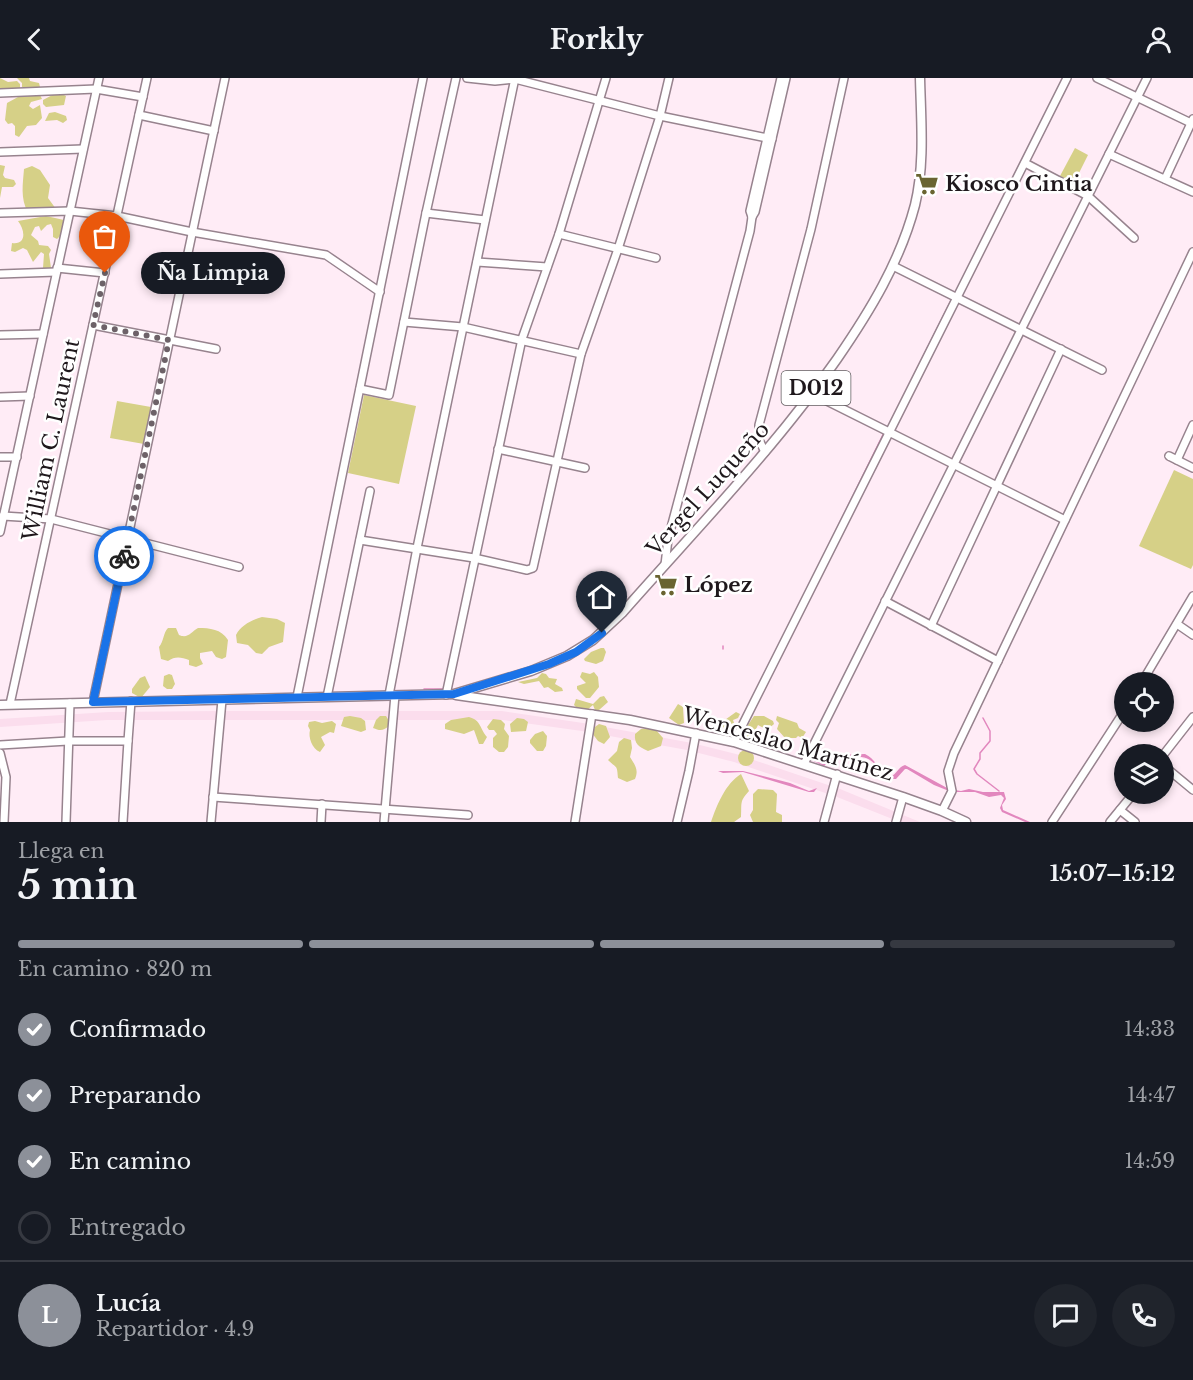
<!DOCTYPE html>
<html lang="es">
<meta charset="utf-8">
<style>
:root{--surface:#171b24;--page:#20242c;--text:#f1f3f6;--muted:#9ea1a6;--line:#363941;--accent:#8c9099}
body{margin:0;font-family:"Libre Baskerville",serif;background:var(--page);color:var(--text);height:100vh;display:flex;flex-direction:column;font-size:22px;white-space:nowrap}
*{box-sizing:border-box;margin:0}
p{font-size:20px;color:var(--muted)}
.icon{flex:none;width:33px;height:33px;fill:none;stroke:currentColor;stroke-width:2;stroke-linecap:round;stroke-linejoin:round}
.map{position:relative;height:744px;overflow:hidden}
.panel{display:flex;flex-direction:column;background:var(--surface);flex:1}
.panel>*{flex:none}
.fabs{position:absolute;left:1114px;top:594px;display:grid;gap:12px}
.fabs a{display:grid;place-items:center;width:60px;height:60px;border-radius:50%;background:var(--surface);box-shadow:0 3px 9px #0003;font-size:30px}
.pin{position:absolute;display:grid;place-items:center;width:51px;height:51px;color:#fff;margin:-62px -26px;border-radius:50% 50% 50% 0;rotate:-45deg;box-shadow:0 0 6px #0007}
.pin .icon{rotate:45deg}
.courier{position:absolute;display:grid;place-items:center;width:60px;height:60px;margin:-30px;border:4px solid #1a73e8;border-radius:50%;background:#fff;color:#222;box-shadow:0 2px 8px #0007}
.bubble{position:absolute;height:42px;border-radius:21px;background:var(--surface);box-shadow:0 3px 9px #0003;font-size:20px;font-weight:800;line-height:42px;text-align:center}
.overview em{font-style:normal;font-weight:800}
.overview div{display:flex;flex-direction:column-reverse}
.overview{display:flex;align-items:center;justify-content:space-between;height:102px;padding:0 18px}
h1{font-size:39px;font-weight:800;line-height:45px}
.bar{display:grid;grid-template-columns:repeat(4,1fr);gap:9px 6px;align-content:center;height:72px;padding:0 18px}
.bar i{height:8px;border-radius:4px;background:var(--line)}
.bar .active{background:var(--accent)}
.bar p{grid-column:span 4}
.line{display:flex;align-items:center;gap:15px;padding:0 18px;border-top:2px solid var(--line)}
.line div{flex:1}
.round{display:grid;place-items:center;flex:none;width:63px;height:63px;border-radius:32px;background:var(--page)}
ol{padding:0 18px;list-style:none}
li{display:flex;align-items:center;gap:18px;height:66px}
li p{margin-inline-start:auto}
li .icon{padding:6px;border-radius:50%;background:var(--accent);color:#fff;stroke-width:4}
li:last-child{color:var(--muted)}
li i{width:33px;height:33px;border:3px solid var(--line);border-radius:50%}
header{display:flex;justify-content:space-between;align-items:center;height:78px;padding:0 18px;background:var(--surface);font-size:27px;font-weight:800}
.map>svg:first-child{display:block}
</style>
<header><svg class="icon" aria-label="back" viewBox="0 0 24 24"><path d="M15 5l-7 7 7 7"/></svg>Forkly<svg class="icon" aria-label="person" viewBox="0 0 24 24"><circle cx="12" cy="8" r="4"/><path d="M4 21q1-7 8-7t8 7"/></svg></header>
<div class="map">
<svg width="1193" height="744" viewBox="0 0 1193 744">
<rect width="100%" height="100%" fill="#ffecf6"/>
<polygon fill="#fbdded" points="218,633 502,633 583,645 692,665 736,676 840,711 920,744 900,744 837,719 734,684 687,672 582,653 503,642 107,642 0,649 0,641 108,634"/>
<g fill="#d6d087">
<polygon points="0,0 8,4 17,3 20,6 20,11 16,13 0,12"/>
<polygon points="17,0 29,0 30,3 39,5 40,9 22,9 22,5"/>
<path d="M923 0 924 88 920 120 906 165 881 221 818 314 784 358 619 545 600 562 568 582 543 592 455 621 0 631 457 620 567 581 599 561 618 544C693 457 775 375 840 280 874 231 904 182 918 122 927 83 923 40 923 0Z"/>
<polygon points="58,14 66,18 64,27 46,29 43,26 43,22"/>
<polygon points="40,17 42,21 31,24 29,28 33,31 40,27 42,40 36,47 27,48 19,59 15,57 15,48 12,45 8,46 5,42 7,25 18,19"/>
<polygon points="55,34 66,38 67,42 63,45 57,42 45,43 49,35"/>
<polygon points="1075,70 1088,77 1074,105 1060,98"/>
<polygon points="0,87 5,88 3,97 5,100 14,102 16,106 13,109 2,109 0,120"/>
<path d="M32 88 40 92 50 107 48 120 56 131 28 134C20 121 23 105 24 91Z"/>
<path d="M46 138 64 142 63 155 57 161 53 159V151L51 146 47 147 41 153 39 148 35 149 31 157 38 163 39 167 48 168 51 172 49 176 51 190 47 191 43 190 44 176 41 174 33 184 27 172 23 170 15 174 11 173 12 165C27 167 25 152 18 143Z"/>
<polygon points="364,317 416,328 399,406 348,395"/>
<polygon points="117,323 151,329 144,366 110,360"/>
<polygon points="1174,392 1193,401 1193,487 1191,491 1139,468"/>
<path d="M262 539 277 541 285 545 283 564 269 569 262 576 256 575 248 567 237 565 236 557C241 547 252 542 262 539Z"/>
<path d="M168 550H176L179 557C188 561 191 554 198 550 210 550 221 551 228 562L226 579 222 581 216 579 212 573 200 575V580L203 586 196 589 189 587V582C181 579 175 578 168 583L161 581 159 569C164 563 163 555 168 550Z"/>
<polygon points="601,570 604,570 606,574 603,583 596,586 585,583 584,581 591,574"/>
<polygon points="582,594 590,596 594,594 598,599 599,609 590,620 586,620 577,611 577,608 586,605 580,599"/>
<polygon points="542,595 546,596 549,600 557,601 555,606 562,610 563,613 555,614 548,609 544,610 539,603 524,606 518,604 537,600"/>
<polygon points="169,596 172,597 175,606 172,611 167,611 163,608 164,598"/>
<polygon points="145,598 150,609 141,620 132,615 132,611 140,600"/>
<polygon points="604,618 608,624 599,632 595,632 593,627 587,632 577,630 574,627 576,621 593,626 600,619"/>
<polygon points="678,626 683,629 684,645 679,647 669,640"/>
<polygon points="736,634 740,636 738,640 733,642 734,645 731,646 729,651 722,649 722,644"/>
<polygon points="350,638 361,640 365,643 366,652 361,654 341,648 344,639"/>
<path d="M380 638H386L389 643V648C383 653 380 653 373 650L376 642Z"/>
<polygon points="754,638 764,638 773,643 774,646 767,652 758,647 755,653 752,654 752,660 747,659 746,650"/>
<polygon points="777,638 797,645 799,650 806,654 802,660 798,658 796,660 785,660 777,651 779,645 776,642"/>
<path d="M469 639C481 642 480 651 487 659L483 666H479L474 652 464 656 445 651V646L451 642Z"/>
<polygon points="517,640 524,641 528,644 526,653 511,654 510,646"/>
<polygon points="493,641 501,642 505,646 504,651 509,658 508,669 504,674 499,674 493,669 493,660 497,656 494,652 489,652 487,649"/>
<path d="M315 643 322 645 332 643 336 646 334 655 330 654 321 659 325 667 320 674C312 671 308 659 310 652L308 648 309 644Z"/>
<polygon points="599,646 606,648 610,659 604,666 598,663 592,655 595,649"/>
<path d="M649 650 656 652 663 660 661 668 648 673C639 669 634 666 635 656L641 651Z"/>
<polygon points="543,653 547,658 546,668 543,673 537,673 530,665 530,662 535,656"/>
<path d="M624 660 631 662 632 670 630 679C635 687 639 692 635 701L627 704 618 700C617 686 617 691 608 682L617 673 619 664Z"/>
<circle cx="746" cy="680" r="8"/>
<path d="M741 696 749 713C739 724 742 725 741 739L734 744H711C717 727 725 706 741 696Z"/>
<polygon points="758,711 773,712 777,716 776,734 782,737 782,744 753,744 750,737 753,732 753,716"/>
</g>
<g fill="#e287be">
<polygon points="926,207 952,220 887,348 951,221"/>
<polygon points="883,355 884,356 822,481 821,481"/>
<path d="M865 676C876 681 879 694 890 699 897 696 898 689 905 687L949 711V713L934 707 907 691H905L896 701H885C872 682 871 677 846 679 836 681 833 681 824 688L811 682 824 684 835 677Z"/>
<polygon points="718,693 743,693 790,705 809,713 817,710 814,714 809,714 743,694 723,695"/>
<polygon points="969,711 983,714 1004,714 1006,721 1002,727 1003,732 1030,744 1025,744 1002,734 1000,730 1004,720 1001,717 989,719 975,714 955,714 955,712 961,713"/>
</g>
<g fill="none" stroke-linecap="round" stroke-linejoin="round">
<g stroke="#e287be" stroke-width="1.5">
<polyline points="723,571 723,568"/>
<polyline points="424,611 443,611"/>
<polyline points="983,640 990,653 990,663 980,675 980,681 974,691 977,696 999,713"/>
</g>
<g stroke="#97838e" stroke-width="10">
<g id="minor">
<polyline points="467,0 495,3 515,1 660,38 772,61"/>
<polyline points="1097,0 1191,45"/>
<polyline points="0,15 96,11 143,19"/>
<polyline points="139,37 214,53"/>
<polyline points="0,74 83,71"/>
<polyline points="1109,76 1193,114"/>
<polyline points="1025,85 1088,118 1134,160"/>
<polyline points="1165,101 1193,41"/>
<polyline points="0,135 70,133 117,138 192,154 326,177 380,214"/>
<polyline points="426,135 485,142"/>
<polyline points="752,139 755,134 786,0"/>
<polyline points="559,156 656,180"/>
<polyline points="477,184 547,189"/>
<polyline points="893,188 1102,292"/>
<polyline points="57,190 105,195"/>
<polyline points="0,196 56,194"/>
<polyline points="404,244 463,249 581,276"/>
<polyline points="93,247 216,271"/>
<polyline points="0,257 43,256"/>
<polyline points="360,311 389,317 426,135 456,0"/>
<polyline points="813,316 1065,442"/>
<polyline points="0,319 30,318"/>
<polyline points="498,371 585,390"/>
<polyline points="765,374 759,362 759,347 811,151 844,0"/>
<polyline points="1169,378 1193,390"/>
<polyline points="0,379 17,379"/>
<polyline points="1177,382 1193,347"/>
<polyline points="3,438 51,441 239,489"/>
<polyline points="0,454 99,0"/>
<polyline points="360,462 474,480 527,492 533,490 581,276 618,171 660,38 669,0"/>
<polyline points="665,487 668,461 750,153 752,139 750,133 781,0"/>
<polyline points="885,523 998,583"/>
<polyline points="1177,546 1193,557"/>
<polyline points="931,548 1061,271"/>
<polyline points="1142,604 1193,518"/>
<polyline points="389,617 417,470 515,0"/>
<polyline points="446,617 522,261 559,156 606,0"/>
<polyline points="297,619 423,0"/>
<polyline points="327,619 370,413"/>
<polyline points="93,624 225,0"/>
<polyline points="10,626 147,0"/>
<polyline points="734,664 1067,0"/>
<polyline points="0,667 68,663 128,663 131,623"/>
<polyline points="0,675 6,699 4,744"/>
<polyline points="1164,676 1193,639"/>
<polyline points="804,686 1147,0"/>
<polyline points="1164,688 1193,712"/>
<polyline points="213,719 468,737"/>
<polyline points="1120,732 1135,744"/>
<polyline points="942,733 952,713 948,693 954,675 1193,174"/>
<polyline points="66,744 70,625"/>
<polyline points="123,744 128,663"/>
<polyline points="211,744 222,622"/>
<polyline points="321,744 322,726"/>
<polyline points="384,744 395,617"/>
<polyline points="575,744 592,636"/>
<polyline points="677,744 689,693 696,655"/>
<polyline points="824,744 837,696"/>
<polyline points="896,744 903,719"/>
<polyline points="1052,744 1125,632"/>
<polyline points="1110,744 1133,716"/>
</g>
</g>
<g stroke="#97838e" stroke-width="11">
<g id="major">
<polyline points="456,617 630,642 734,664 903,719 942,733 966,744"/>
<path d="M0 627 454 616 531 593 567 578 593 562 622 535C696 451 773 372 837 281 870 233 900 184 915 127 925 86 921 42 920 0"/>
</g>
</g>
<use href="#minor" stroke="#fff" stroke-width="7"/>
<use href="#major" stroke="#fff" stroke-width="8"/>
</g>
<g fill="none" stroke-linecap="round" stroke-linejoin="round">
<polyline stroke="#6d6268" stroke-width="6" stroke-dasharray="0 10.8" points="105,195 93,247 169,262 124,478"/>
<polyline stroke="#1a73e8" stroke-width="8" points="124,478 93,624 454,616 549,586 576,574 602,555"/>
</g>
<defs>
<g id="supermarket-bare" transform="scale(1.8)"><path d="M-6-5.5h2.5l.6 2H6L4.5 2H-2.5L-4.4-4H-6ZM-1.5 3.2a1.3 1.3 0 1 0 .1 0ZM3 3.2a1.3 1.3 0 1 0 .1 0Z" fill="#696431" stroke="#fff" stroke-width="2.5" paint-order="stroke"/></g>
</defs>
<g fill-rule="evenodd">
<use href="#supermarket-bare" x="927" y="106"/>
<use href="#supermarket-bare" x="666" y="507"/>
</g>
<g text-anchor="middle" stroke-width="5" stroke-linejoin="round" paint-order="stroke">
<rect fill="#fff" stroke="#625d60" stroke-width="1.5" x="781.5" y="293" width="69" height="34" rx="4.5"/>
<g font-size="20" font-weight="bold" fill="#1f181c">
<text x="816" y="317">D012</text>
</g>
<g font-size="21" font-weight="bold" fill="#1f181c" stroke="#fff" text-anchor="start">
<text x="945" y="113">Kiosco Cintia</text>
<text x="684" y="514">López</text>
</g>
<g font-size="21" fill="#1f181c" stroke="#fff">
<text transform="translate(51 362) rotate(-78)" y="7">William C. Laurent</text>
<text transform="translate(708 411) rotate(-48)" y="7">Vergel Luqueño</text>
<text transform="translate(788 666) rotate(16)" y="7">Wenceslao Martínez</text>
</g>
</g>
</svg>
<div class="fabs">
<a><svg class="icon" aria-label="locate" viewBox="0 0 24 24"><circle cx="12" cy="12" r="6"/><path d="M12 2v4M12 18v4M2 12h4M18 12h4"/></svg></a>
<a><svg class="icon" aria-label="layers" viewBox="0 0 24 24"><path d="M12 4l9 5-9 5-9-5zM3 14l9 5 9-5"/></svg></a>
</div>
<div class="pin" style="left:105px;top:195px;background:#ea580c"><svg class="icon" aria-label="bag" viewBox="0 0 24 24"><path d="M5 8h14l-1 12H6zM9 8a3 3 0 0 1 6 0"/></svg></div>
<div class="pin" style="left:602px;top:555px;background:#1f2937"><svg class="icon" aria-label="home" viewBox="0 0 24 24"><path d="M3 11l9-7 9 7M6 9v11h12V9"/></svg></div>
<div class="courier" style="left:124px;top:478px"><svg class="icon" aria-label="bike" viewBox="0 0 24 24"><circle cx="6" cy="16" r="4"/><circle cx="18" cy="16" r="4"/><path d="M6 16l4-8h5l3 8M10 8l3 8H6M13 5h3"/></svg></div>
<div class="bubble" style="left:141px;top:174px;width:144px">Ña Limpia</div>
</div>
<section class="panel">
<div class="overview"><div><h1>5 min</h1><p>Llega en</p></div><em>15:07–15:12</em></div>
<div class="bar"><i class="active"></i><i class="active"></i><i class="active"></i><i></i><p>En camino · 820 m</p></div>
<ol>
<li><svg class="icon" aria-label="check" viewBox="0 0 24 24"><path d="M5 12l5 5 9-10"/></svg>Confirmado<p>14:33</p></li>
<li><svg class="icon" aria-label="check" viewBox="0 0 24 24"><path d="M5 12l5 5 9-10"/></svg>Preparando<p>14:47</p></li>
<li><svg class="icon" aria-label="check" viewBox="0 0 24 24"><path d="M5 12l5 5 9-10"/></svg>En camino<p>14:59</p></li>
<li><i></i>Entregado</li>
</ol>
<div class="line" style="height:108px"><b class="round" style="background:var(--accent);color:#fff">L</b><div><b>Lucía</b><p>Repartidor · 4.9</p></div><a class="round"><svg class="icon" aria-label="chat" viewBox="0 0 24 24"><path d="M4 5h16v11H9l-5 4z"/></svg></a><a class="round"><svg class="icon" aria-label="phone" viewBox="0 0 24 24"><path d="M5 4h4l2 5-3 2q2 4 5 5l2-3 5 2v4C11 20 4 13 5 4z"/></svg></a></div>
</section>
